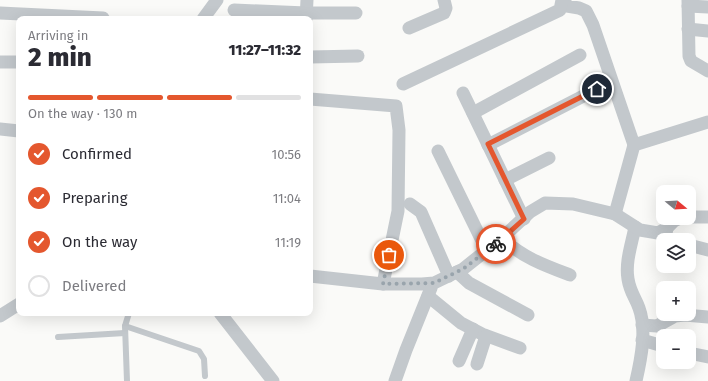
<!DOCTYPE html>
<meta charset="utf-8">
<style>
:root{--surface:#fff;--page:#f7f7f7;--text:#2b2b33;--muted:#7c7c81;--line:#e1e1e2;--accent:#e4572e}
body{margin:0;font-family:"Fira Sans",sans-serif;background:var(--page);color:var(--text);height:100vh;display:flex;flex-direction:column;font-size:15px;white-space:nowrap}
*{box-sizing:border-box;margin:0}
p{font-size:13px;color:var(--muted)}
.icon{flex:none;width:22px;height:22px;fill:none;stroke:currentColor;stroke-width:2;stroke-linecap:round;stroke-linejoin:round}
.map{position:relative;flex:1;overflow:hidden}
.details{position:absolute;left:16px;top:16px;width:297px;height:300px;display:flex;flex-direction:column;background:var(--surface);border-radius:8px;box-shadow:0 4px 16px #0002}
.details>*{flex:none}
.needle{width:26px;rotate:108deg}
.buttons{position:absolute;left:656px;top:185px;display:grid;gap:8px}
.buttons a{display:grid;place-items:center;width:40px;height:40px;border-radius:8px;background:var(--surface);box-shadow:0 4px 16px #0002;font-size:20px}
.pin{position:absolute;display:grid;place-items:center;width:34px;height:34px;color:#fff;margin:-17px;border:2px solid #fff;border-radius:50%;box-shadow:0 1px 4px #0007}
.courier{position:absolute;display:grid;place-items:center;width:40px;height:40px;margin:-20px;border:3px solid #e4572e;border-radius:50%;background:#fff;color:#222;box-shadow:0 1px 5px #0007}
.head em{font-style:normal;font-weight:800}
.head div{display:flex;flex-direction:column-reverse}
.head{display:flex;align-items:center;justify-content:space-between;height:68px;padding:0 12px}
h1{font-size:26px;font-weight:800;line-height:30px}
.bar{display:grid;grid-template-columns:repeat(4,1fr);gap:6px 4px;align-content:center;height:48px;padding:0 12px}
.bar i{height:5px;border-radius:3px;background:var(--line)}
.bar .on{background:var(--accent)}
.bar p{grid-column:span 4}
ol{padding:0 12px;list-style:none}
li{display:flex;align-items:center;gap:12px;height:44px}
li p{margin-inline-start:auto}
li .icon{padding:4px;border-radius:50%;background:var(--accent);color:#fff;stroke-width:4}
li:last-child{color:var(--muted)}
li i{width:22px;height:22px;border:2px solid var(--line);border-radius:50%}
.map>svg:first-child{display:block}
</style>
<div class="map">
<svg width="708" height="381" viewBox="0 0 708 381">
<rect width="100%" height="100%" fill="#fafaf8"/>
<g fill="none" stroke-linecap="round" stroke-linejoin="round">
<g stroke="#c3c8cc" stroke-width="6">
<polyline points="125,326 199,351 204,359 205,376"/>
<polyline points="58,337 125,333"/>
<polyline points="127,381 125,326 129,313"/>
</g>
<g stroke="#c3c8cc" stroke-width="13">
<polyline points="564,0 567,6 579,8 586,11 593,25 634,145"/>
<polyline points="688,0 689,56 691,61 708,71"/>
<polyline points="688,6 708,7"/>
<polyline points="234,10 306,13 356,13"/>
<polyline points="0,13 103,18 103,19"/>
<polyline points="203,19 217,0"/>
<polyline points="306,19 307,0"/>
<polyline points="409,28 444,13 446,8 444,0"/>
<polyline points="688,29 708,31"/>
<polyline points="310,57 358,56"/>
<polyline points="0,62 19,62"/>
<polyline points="403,84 560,10 562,0"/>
<polyline points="463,93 524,219"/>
<polyline points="310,99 396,106 399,130 398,211 383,284"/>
<polyline points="473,113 580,55"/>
<polyline points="0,129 19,131"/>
<polyline points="488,145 597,89"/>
<polyline points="438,151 487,251"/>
<polyline points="505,180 549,158"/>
<polyline points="410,204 421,212 449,276"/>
<polyline points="615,214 634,145 708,122"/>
<polyline points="689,217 708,217"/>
<path d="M635 227C632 243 625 262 628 279 630 292 635 297 639 308 647 330 641 359 636 381"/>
<polyline points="667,228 666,234 669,239 672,240"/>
<path d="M502 238C521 257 546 266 570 275"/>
<polyline points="689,245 708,250"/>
<polyline points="457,272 469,283 528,315"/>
<polyline points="310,276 383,284 422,284 434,283 463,269 502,238 530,212 545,203 573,204 615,214 640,230 658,233 667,228 674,221 680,218"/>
<polyline points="428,296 461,323 482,334 520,348"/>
<polyline points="220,313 273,381"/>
<polyline points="0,316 19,304"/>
<polyline points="642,325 657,326 675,316 685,315 708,317"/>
<polyline points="642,340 663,346"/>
<polyline points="689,353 708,357"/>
<polyline points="459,361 473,329"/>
<polyline points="477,364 486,336"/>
<polyline points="395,381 406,350 431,288"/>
</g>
</g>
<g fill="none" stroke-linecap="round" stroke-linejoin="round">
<polyline stroke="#99a4ac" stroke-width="4" stroke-dasharray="0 7.2" points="389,255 383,284 434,283 463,269 496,244"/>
<polyline stroke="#e4572e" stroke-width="5" points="496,244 524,219 488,144 597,89"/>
</g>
</svg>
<div class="buttons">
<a><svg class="needle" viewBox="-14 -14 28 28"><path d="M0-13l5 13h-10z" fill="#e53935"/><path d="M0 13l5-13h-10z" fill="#7c7c81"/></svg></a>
<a><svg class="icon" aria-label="layers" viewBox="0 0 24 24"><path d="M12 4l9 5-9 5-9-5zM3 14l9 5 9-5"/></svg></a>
<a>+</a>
<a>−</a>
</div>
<div class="pin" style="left:389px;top:255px;background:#ea580c"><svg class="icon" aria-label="bag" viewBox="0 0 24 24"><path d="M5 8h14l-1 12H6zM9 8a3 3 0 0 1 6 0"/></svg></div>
<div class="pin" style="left:597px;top:89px;background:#1f2937"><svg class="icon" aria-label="home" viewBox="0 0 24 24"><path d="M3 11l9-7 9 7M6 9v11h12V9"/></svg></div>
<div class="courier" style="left:496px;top:244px"><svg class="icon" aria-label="bike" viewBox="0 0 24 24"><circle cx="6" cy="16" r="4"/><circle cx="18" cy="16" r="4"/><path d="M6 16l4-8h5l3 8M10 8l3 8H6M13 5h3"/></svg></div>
<section class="details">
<div class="head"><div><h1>2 min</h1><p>Arriving in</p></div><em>11:27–11:32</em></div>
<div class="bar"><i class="on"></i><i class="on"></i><i class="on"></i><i></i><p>On the way · 130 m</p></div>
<ol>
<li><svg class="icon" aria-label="check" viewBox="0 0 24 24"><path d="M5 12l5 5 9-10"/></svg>Confirmed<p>10:56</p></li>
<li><svg class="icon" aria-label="check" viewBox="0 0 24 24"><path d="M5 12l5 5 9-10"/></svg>Preparing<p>11:04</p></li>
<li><svg class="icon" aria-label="check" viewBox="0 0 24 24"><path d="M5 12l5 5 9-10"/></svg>On the way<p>11:19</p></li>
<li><i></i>Delivered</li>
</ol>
</section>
</div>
